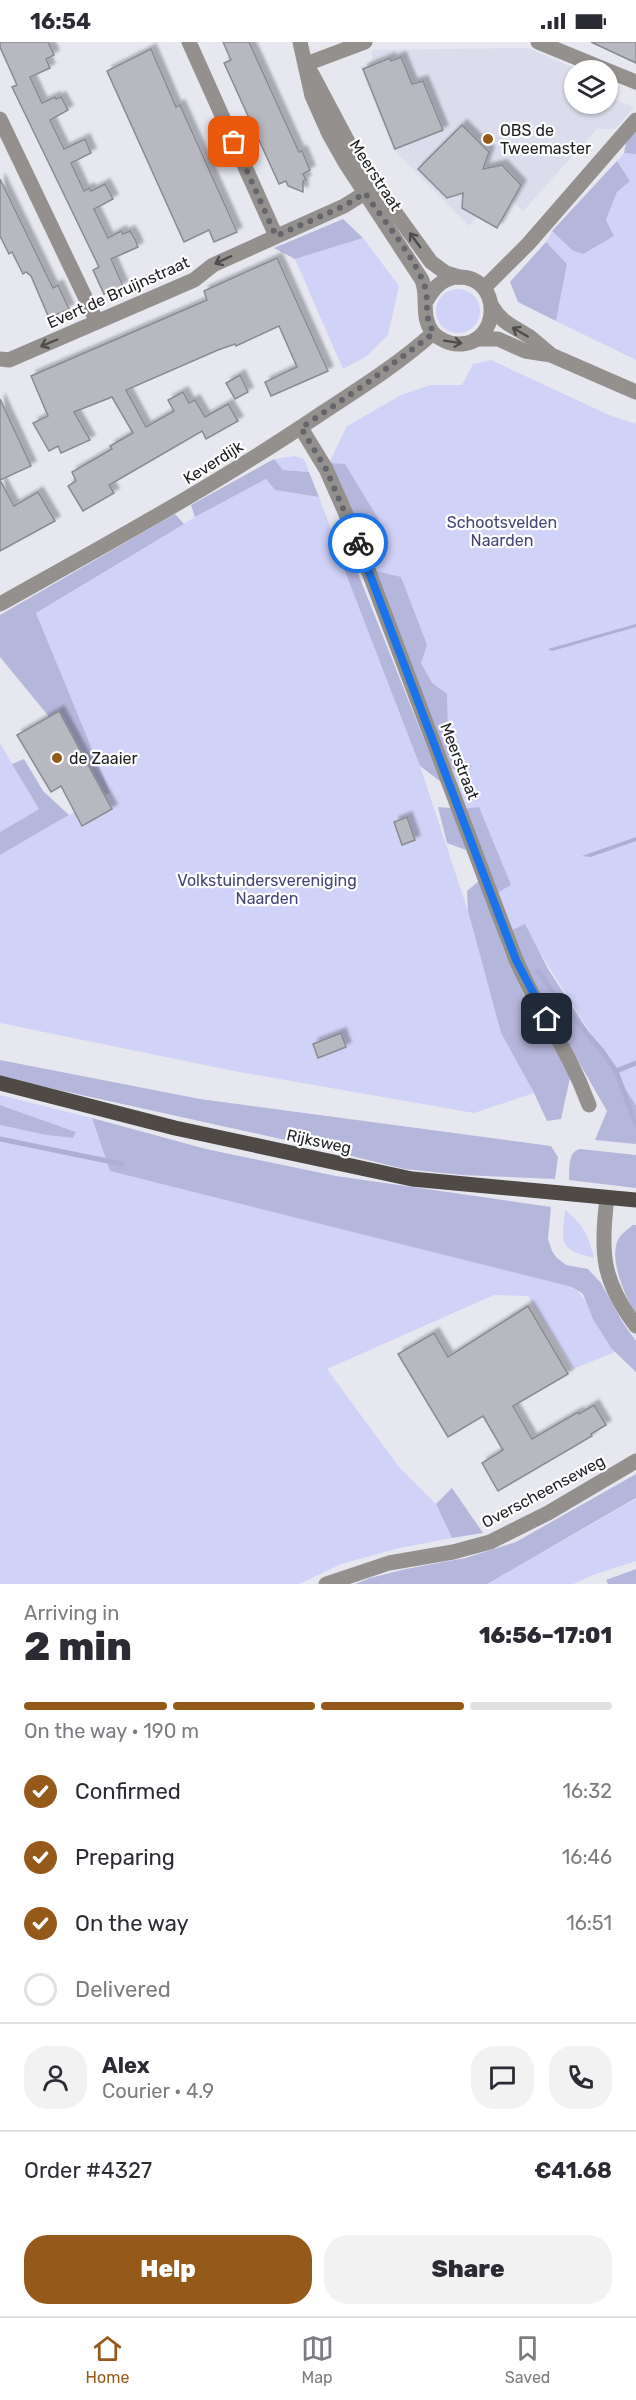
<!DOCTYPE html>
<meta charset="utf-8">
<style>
:root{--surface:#fff;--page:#f2f2f3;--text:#2b2b33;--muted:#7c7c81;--line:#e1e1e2;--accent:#955a1a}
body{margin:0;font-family:Rubik,sans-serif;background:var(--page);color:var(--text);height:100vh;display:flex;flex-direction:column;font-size:22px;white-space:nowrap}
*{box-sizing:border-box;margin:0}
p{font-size:20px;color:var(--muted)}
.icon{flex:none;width:33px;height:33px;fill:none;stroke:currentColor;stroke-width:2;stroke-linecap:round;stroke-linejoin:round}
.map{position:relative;height:1542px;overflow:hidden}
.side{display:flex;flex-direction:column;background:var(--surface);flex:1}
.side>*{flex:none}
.buttons{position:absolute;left:564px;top:18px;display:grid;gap:12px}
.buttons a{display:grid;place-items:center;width:54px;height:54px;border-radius:50%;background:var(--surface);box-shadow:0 2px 4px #0004;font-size:30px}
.pin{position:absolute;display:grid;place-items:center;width:51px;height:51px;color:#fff;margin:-26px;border-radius:12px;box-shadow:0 3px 9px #0006}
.courier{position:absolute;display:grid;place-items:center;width:60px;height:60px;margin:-30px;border:4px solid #1a73e8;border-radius:50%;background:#fff;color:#222;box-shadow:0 2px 8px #0007}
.summary em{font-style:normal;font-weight:800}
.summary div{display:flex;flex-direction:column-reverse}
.summary{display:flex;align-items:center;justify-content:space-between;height:102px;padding:0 24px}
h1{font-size:39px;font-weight:800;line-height:45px}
.bar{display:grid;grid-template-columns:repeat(4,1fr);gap:9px 6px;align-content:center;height:72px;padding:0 24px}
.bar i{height:8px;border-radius:4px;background:var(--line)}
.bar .active{background:var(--accent)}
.bar p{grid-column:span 4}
.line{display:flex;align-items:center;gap:15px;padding:0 24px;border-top:2px solid var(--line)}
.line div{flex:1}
.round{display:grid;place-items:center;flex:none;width:63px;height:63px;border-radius:24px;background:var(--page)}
ol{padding:0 24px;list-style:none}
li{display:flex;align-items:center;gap:18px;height:66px}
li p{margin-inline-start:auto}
li .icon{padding:6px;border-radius:50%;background:var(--accent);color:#fff;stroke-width:4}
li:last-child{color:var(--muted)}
li i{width:33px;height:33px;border:3px solid var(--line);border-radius:50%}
.action{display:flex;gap:12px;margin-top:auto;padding:12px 24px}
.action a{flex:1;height:69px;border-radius:24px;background:var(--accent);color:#fff;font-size:24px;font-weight:800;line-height:69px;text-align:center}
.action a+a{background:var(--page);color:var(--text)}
.status{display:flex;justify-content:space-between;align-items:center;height:42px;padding:0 30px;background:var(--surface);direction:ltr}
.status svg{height:16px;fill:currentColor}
.dock{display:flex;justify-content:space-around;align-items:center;height:84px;border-top:2px solid var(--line);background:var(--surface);font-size:16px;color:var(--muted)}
.dock a{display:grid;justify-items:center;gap:3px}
.dock .active{color:var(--accent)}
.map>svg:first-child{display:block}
</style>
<div class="status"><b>16:54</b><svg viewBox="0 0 49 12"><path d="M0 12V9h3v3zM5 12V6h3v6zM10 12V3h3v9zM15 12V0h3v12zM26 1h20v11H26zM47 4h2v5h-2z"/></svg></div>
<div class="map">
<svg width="636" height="1542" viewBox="0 0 636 1542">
<defs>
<filter id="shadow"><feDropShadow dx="5" dy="-5" stdDeviation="1.5" flood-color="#0004"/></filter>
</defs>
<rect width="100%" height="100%" fill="#e7e7f0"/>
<polygon fill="#dbdcec" points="528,6 578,28 574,28 574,62 608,62 608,42 619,47 616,58 634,65 615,87 597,87 523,169 502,150 469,184 393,107 360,25 372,20 372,8"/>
<g fill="#d1d2f7">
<polygon points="624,111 636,112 636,318 556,279 567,222 546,200 552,189 572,208 613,194 606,178 617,150 630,139 617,119"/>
<polygon points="363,196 399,244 388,293 367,314 343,327 295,217"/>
<circle cx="458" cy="269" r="22"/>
<polygon points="491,318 609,373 636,382 636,1063 540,911 523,920 329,421 347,384 401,353 430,343 462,343 473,322"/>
<polygon points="295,414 304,417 309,430 283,428 274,417"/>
<polygon points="266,437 275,448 319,455 420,724 468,869 501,991 534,1051 474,1071 239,1030 0,981 0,813 109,750 36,571 195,475"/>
<polygon points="0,701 39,767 0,790"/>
<path d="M0 1053 92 1076 110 1129 572 1245C592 1258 597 1291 615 1310L573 1327 528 1254 494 1253 327 1327 399 1425 436 1462 452 1496 399 1506 341 1522 299 1542H0V1083L46 1093 73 1096 76 1090 0 1063Z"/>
<path d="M565 1168C583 1182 589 1194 594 1216 558 1207 562 1202 565 1168Z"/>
<polygon points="636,1457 636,1519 593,1533 573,1542 487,1542"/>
</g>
<g fill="#b5b6db">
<polygon points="636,87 636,112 624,111 626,101"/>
<polygon points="617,119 630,139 617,150 606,178 614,194 583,212 572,208 552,189"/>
<polygon points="343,177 363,196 295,217 274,206"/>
<polygon points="546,200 567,222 556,279 518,260 510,240"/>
<polygon points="274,417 283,428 309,430 319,455 275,448 266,437 195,475 191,463"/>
<polygon points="329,421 345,422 379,478 358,485"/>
<polygon points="175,472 184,482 36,571 110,751 102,754 51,677 0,615 0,573"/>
<polygon points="345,512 351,514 441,740 420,724 340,516"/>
<polygon points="372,528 401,535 427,603 421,621 432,641 447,652 448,690 455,714 472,724 465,730 448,726"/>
<polygon points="24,717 43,749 69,773 0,813 0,790 39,767 12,722"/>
<polygon points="438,765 463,767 479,765 511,843 497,851 477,805 466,808 447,801"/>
<polygon points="479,839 505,911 530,967 561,1015 570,1036 561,1077 547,1079 534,1051 501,991 468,869 467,849"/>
<polygon points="525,882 548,927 636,1063 636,1102 595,1098 607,1069 535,944 510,889"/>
<polygon points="0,1018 200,1057 551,1104 558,1115 555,1137 462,1133 404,1127 295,1100 0,1035"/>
<polygon points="0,1063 76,1090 73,1096 46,1093 0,1083"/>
<polygon points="92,1076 206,1107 336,1134 551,1165 548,1197 552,1209 556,1215 566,1223 588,1227 601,1241 623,1281 636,1299 636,1330 611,1306 593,1277 583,1252 572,1245 110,1129"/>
<path d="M580 1107 636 1113V1146L569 1138C570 1127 567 1110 580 1107Z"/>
<path d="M633 1183H636V1272C625 1255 610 1220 617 1200 620 1192 627 1188 633 1183Z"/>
<polygon points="636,1432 636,1456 487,1542 355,1542 370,1536 406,1527 465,1516 516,1500"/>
<polygon points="452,1446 483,1491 452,1496 436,1462"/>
<polygon points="636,1527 636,1542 608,1542 606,1538"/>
</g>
<g fill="#adaed3">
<polygon points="636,582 636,585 552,609 548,607"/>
<polygon points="636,795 636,799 591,815 582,814"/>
</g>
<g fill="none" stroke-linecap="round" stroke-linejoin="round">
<g stroke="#adaed3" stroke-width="5">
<polyline points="538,929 559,959 602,1009 616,1029 636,1083"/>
<polyline points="616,1029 636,1021"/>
<polyline points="0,1097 122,1122"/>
</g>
</g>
<g fill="#b8b8c0" stroke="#8a8a92" stroke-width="1.5" filter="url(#shadow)">
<polygon points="0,0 48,0 54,13 46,17 50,26 30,35 42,61 55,55 56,57 61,55 68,68 50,78 64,107 85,97 91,111 71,121 84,149 89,146 91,149 105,142 113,157 94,167 108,196 121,189 123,192 130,189 135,197 138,205 111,217 123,244 104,252 93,228 99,225 12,45 17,43 0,5"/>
<polygon points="223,0 249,0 299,110 302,109 310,128 303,132 306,138 303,139 303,150 288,144 286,139 279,142 224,21 231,18"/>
<polygon points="591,0 636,0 636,21"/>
<polygon points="151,7 176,65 180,63 237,190 214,200 209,188 184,200 107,29"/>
<polygon points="401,15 412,42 423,39 443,88 395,107 363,27 390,16 391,19"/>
<polygon points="462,83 489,110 483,127 502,123 521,143 497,186 462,166 463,151 447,156 418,127"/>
<polygon points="0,137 53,246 58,243 69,267 49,276 31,234 26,230 23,232 12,210 9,212 0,194"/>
<polygon points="277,216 328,329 271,354 265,340 297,325 279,284 236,304 235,302 218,308 126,348 146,385 174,369 168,358 183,350 189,361 195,358 205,375 228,362 238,379 206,397 202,389 109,443 114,451 83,469 68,444 76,439 72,430 112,407 110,404 133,391 112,355 74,370 90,398 61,411 58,404 49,409 33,381 48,374 31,334 207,258 204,249"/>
<polygon points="240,333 248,350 235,357 226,341"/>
<polygon points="0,357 31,424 0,438 14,464 38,450 55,479 0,509"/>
<polygon points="59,669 112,767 82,784 61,744 51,750 17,693"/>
<polygon points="407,775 415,798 402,803 394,780"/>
<polygon points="341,991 346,1005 318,1016 313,1002"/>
<polygon points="528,1264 568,1332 513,1364 532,1397 578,1370 579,1372 594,1363 606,1383 591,1392 592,1394 498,1449 482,1421 503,1408 483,1374 448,1395 398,1312 434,1291 448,1315"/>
</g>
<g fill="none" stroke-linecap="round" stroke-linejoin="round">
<g stroke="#93908e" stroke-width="15">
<polyline points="189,0 276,194"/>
<path d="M300 0 312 54 329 92 346 122 422 238C429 255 420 275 433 291 439 297 449 302 458 302 501 303 503 235 459 235 444 235 434 245 427 258"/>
<polyline points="538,0 636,40"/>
<polyline points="306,22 365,0"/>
<polyline points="312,32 356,115 376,144 431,220 446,231 459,235"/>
<polyline points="0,77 97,280"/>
<polyline points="484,246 529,201 636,78"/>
<path d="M492 264C501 281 515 285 530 295 536 300 543 306 549 311"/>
<polyline points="478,297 498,297 525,309 551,313 636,350"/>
<polyline points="0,317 9,318 194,238 213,223 344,164 376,144"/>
<path d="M301 386 326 427 353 488 516 918C523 933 530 949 539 964 559 999 575 1025 589 1063"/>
<path d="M0 562C109 501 219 441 322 371 360 346 400 321 433 291"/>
<path d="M607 1156C600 1211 602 1239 636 1284"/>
<polyline points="326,1542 389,1521 453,1510 490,1500 548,1471 636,1419"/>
</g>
<polyline stroke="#4f4a46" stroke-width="15" points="0,1041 175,1086 412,1137 636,1158"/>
</g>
<defs><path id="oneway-shaft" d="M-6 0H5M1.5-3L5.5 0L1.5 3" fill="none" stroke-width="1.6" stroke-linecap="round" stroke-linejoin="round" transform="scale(1.5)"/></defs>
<g stroke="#4d4d4e">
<use href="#oneway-shaft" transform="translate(415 198) rotate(-126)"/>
<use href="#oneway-shaft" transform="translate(223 218) rotate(155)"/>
<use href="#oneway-shaft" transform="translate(520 290) rotate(-150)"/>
<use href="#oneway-shaft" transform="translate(453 300) rotate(9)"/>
<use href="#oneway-shaft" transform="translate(49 301) rotate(157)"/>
</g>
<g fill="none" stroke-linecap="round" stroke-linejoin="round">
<path stroke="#65666b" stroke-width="6" stroke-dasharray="0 10.8" d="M234 100 276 194 344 164 365 151C384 179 408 207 422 237 432 258 421 270 434 291L367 341 301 386 326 427 358 501"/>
<polyline stroke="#1a73e8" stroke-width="8" points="358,501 516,918 547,977"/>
</g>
<g fill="#955a1a" stroke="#fff" stroke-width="2">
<circle cx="488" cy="97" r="6"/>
<circle cx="57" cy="716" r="6"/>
</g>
<g text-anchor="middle" stroke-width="4.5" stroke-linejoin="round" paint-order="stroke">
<g font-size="16" fill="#1f2023" stroke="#fff" text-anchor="start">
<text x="500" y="94">OBS de<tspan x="500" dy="18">Tweemaster</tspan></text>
<text x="69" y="722">de Zaaier</text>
</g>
<g font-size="16" fill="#1f2023" stroke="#fff">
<text transform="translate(376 133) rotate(57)" y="6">Meerstraat</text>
<text transform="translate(118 250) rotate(-24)" y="6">Evert de Bruijnstraat</text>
<text transform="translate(213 420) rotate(-32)" y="6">Keverdijk</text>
<text transform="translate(460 719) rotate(69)" y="6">Meerstraat</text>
<text transform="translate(319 1099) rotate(12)" y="6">Rijksweg</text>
<text transform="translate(543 1449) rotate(-28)" y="6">Overscheenseweg</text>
</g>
<g font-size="16" fill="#474578" stroke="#fff">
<text x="502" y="486">Schootsvelden<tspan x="502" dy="18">Naarden</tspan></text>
<text x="267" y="844">Volkstuindersvereniging<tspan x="267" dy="18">Naarden</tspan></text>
</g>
</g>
</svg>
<div class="buttons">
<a><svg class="icon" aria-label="layers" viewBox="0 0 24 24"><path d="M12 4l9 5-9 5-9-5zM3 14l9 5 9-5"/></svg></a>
</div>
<div class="pin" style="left:234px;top:100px;background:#ea580c"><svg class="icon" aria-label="bag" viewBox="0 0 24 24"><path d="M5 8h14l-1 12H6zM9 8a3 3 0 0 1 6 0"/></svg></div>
<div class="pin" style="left:547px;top:977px;background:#1f2937"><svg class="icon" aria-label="home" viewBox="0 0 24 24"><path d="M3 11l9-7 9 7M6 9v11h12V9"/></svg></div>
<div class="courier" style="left:358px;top:501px"><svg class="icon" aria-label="bike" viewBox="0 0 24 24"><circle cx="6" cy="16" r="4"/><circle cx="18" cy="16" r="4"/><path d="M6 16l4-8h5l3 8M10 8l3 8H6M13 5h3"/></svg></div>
</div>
<section class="side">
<div class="summary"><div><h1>2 min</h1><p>Arriving in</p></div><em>16:56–17:01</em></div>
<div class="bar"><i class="active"></i><i class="active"></i><i class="active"></i><i></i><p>On the way · 190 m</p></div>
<ol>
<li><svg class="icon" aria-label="check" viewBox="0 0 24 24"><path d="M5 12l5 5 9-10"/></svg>Confirmed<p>16:32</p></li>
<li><svg class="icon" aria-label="check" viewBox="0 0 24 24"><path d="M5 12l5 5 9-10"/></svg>Preparing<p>16:46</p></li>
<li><svg class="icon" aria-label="check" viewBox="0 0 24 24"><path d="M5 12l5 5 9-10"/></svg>On the way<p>16:51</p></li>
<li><i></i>Delivered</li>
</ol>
<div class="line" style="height:108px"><a class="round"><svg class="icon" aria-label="person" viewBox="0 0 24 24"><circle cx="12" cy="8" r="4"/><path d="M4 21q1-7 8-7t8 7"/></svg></a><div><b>Alex</b><p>Courier · 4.9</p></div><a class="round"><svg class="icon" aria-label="chat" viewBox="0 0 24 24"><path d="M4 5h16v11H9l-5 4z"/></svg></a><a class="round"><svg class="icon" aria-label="phone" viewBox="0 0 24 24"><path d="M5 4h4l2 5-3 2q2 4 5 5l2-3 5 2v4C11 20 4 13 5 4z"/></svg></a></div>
<div class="line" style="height:78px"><div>Order #4327</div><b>€41.68</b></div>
<div class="action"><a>Help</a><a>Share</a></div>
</section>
<nav class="dock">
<a class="active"><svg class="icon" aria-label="home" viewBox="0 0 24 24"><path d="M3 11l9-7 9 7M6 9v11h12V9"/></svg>Home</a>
<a><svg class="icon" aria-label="map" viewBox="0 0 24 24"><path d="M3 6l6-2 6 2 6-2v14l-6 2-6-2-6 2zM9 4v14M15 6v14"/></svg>Map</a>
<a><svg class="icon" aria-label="saved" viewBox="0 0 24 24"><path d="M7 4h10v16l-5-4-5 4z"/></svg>Saved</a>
</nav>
